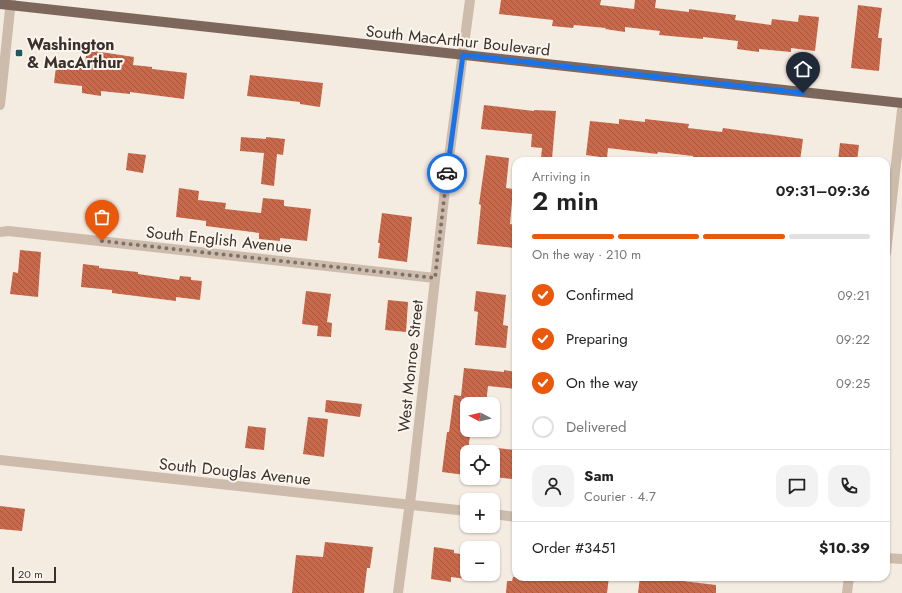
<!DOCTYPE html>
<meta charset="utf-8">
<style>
:root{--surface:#fff;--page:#f2f2f2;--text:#222;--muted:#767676;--line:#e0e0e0;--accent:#ea580c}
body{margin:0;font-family:Jost,sans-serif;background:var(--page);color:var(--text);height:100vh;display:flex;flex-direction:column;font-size:15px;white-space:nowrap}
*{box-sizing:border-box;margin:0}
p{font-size:13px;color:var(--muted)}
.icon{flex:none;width:22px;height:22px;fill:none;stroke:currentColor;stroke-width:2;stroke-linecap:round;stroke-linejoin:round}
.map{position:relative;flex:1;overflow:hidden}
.side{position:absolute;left:512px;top:157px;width:378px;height:424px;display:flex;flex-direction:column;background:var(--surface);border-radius:12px;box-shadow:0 1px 3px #0004}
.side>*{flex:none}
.needle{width:26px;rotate:277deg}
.buttons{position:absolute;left:460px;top:397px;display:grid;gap:8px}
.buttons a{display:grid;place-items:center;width:40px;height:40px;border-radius:8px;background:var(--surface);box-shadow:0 1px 3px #0004;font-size:20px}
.scale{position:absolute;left:12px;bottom:10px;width:44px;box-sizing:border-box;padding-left:4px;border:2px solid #3b302b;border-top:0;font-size:11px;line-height:14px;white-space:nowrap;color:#3b302b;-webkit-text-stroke:3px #fbf5ee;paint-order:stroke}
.pin{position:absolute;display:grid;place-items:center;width:34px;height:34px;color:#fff;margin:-41px -17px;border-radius:50% 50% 50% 0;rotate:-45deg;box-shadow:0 0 4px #0007}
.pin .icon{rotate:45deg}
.courier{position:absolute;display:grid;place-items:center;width:40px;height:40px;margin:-20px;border:3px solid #1a73e8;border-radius:50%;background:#fff;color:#222;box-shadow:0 1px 5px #0007}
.summary em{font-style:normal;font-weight:600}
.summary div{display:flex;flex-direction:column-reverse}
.summary{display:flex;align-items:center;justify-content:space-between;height:68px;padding:0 20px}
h1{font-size:26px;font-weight:600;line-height:30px}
.bar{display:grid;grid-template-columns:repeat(4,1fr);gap:6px 4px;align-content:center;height:48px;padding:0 20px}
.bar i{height:5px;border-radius:3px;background:var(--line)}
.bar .current{background:var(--accent)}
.bar p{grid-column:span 4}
.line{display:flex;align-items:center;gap:10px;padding:0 20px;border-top:1px solid var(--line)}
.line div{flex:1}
.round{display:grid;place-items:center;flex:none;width:42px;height:42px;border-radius:12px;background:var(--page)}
ol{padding:0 20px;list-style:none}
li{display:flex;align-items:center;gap:12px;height:44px}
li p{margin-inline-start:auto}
li .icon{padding:4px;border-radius:50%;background:var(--accent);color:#fff;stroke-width:4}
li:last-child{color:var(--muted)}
li i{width:22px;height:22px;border:2px solid var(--line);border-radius:50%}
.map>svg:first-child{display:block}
</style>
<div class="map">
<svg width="902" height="593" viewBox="0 0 902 593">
<defs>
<pattern id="building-back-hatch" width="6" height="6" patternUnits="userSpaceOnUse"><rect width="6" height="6" fill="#c8694b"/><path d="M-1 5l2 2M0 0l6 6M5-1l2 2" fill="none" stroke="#a4573f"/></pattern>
</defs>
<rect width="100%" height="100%" fill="#f4ebe1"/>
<g fill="url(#building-back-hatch)">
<polygon points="501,0 601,0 600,5 634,9 635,0 656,0 655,8 689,12 689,9 736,15 735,20 771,25 772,19 798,22 799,15 819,17 815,51 791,48 791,52 759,49 759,52 737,49 738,41 703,37 703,39 659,35 660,31 625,27 625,32 605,29 606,28 574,25 573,28 552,26 553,20 499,14"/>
<polygon points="858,5 882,8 878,38 882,38 879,71 851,68"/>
<polygon points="87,50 134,57 133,65 152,67 152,69 187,73 184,99 130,92 130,94 101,91 101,96 82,93 82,86 54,83 57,59 85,62"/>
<polygon points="250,75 323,83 320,107 300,104 300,102 247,96"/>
<polygon points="484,105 534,111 534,110 556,111 552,159 541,158 542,148 531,147 532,134 481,129"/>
<polygon points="619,119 645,122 645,119 689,124 688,128 722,132 723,128 803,139 800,161 708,161 693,159 693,156 658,152 657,154 608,148 607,158 586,155 590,121 619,124"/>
<polygon points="241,137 266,139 266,137 285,139 283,155 277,154 274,186 261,184 264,153 240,151"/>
<polygon points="840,143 859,145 857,161 838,161"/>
<polygon points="128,153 146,155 143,173 126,170"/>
<polygon points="486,155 509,158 506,188 513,189 510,224 516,225 514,248 477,244 481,205 479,204"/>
<polygon points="179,188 199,191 198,200 226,203 225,209 261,213 263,198 284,200 284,206 311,209 307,241 280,238 280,241 259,239 259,233 206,226 206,221 176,217"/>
<polygon points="382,213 412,217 407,262 378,258 380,243 378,243"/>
<polygon points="20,250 41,252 38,297 10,294 13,272 18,273"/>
<polygon points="83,264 99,266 99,268 138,272 138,274 179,280 180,276 191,277 191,280 202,281 200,300 176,297 176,301 112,293 112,290 81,287"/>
<polygon points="306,291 331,294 327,322 332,323 331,337 317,336 318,326 302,324"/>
<polygon points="476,291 506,295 503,325 508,326 506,348 475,345 478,312 474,311"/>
<polygon points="388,300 408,302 406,332 385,330"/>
<polygon points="464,368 504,372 504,370 516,372 516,389 488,386 486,404 467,404 467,435 470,435 465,475 442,472 447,432 449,432 454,395 461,396"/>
<polygon points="326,400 362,404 360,417 325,412"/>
<polygon points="308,417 328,419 324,457 303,454"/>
<polygon points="248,426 266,428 264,450 245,448"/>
<polygon points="497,448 515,450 512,479 494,477"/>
<polygon points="0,506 25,509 22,531 0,529"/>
<polygon points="325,542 373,547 370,568 367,568 364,593 292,593 296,555 323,557"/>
<polygon points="434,547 454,550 454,553 467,555 467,579 451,577 451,582 431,579"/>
<polygon points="513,577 609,577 607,593 506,593 507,581 512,581"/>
<polygon points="640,577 657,577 657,578 716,585 716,593 638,593"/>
</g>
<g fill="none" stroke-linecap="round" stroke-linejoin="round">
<g stroke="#cdbbac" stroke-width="10">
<polyline points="0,105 11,0"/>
<polyline points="0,232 8,231 435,278"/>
<polyline points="886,253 902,110"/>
<polyline points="0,460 467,511"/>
<polyline points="493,514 516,517"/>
<polyline points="886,558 902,559"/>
<polyline points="398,593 412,487 446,180 470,0"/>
<polyline points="847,593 849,577"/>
</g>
<polyline stroke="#7d675c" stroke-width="10" points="0,4 902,103"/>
</g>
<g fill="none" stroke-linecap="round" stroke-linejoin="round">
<polyline stroke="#7c716b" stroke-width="4" stroke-dasharray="0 7.2" points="102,241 435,278 447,173"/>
<polyline stroke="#1a73e8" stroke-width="5" points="447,173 463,55 803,93"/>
</g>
<rect fill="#1f5a5e" stroke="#fbf5ee" stroke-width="1.5" x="15" y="49" width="8" height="8" rx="2"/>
<g text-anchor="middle" stroke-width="4" stroke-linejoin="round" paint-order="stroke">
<g font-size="16" fill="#3b302b" stroke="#fbf5ee">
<text transform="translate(458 40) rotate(6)" y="6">South MacArthur Boulevard</text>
<text transform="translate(219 239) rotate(6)" y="6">South English Avenue</text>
<text transform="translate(410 366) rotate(-84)" y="6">West Monroe Street</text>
<text transform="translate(235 471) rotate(6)" y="6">South Douglas Avenue</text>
</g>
<g font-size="16" font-weight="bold" fill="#3b302b" stroke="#fbf5ee" text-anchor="start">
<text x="27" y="50">Washington<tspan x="27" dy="18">&amp; MacArthur</tspan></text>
</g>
</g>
</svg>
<div class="buttons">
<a><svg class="needle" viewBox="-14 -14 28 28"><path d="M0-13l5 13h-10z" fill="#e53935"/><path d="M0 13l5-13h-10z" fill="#767676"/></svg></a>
<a><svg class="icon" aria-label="locate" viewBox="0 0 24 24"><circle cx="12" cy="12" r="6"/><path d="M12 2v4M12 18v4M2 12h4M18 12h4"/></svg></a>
<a>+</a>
<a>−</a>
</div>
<div class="scale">20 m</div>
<div class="pin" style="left:102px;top:241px;background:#ea580c"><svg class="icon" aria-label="bag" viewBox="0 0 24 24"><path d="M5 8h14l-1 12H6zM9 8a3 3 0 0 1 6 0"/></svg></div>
<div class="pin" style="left:803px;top:93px;background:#1f2937"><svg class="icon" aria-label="home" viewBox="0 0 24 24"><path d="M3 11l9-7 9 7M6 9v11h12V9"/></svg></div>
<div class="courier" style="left:447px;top:173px"><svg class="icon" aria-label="car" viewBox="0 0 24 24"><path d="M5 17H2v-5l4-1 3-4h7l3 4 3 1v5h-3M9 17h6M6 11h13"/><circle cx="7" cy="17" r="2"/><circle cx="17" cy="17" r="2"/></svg></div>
<section class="side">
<div class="summary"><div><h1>2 min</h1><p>Arriving in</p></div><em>09:31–09:36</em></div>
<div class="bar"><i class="current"></i><i class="current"></i><i class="current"></i><i></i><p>On the way · 210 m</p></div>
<ol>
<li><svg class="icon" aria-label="check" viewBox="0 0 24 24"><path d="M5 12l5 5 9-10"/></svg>Confirmed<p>09:21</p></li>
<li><svg class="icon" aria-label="check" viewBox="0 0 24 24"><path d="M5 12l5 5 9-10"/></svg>Preparing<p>09:22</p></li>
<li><svg class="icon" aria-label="check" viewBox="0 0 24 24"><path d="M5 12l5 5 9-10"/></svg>On the way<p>09:25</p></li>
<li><i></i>Delivered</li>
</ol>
<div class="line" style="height:72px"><a class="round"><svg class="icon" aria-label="person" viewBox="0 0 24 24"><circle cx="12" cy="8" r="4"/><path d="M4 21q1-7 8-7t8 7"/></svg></a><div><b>Sam</b><p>Courier · 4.7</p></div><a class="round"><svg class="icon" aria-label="chat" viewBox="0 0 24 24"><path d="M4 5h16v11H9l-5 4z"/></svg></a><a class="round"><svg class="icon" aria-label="phone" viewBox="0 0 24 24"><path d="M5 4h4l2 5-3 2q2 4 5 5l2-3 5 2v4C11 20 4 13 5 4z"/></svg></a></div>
<div class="line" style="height:52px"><div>Order #3451</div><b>$10.39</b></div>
</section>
</div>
